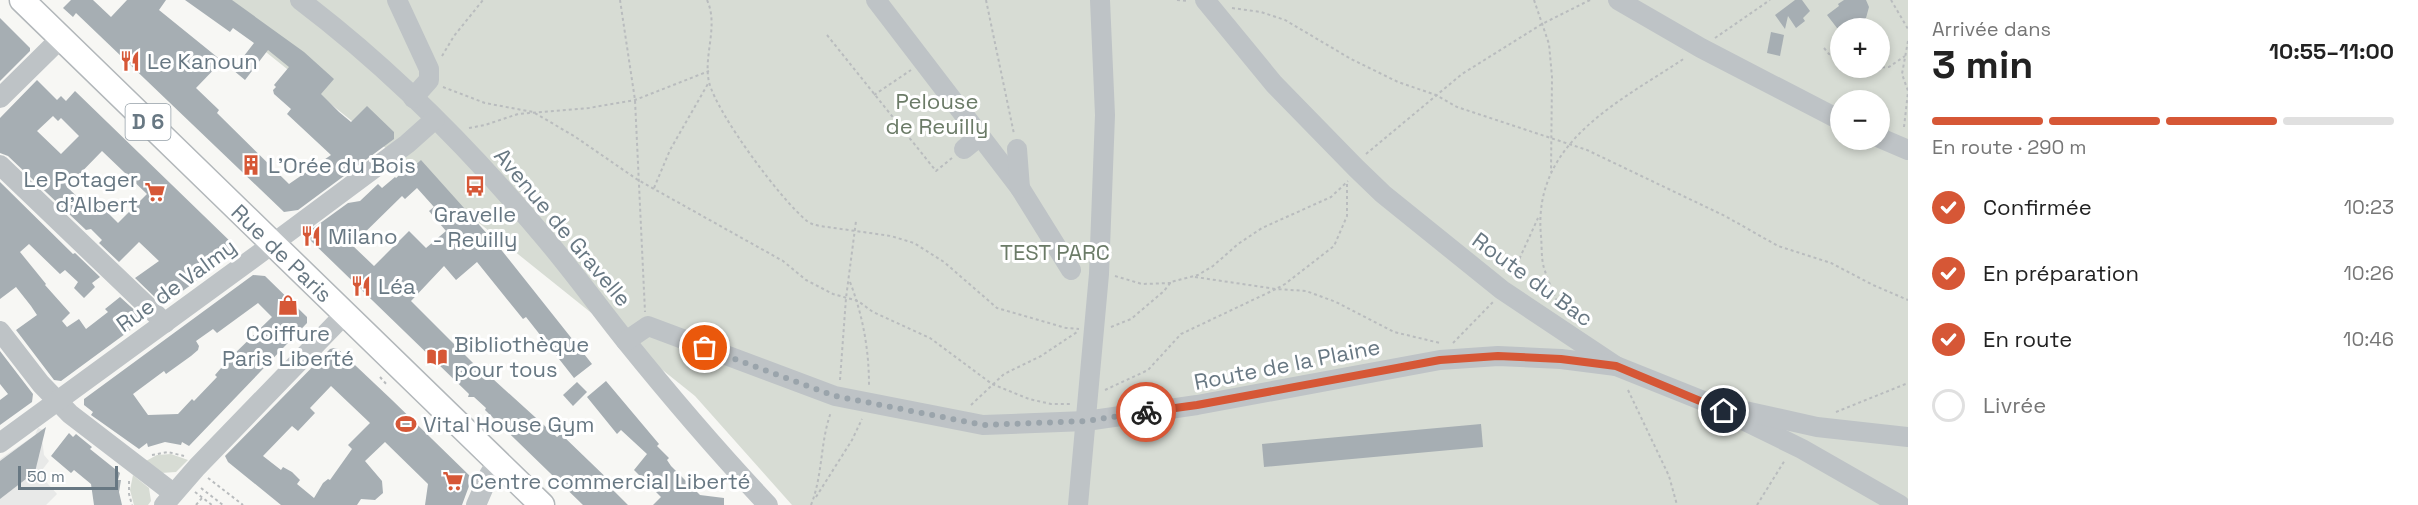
<!DOCTYPE html>
<html lang="fr">
<meta charset="utf-8">
<style>
:root{--surface:#fff;--page:#f2f2f2;--text:#222;--muted:#767676;--line:#e0e0e0;--accent:#d65736}
body{margin:0;font-family:"Space Grotesk",sans-serif;background:var(--page);color:var(--text);height:100vh;display:flex;flex-direction:column;font-size:22px;white-space:nowrap}
*{box-sizing:border-box;margin:0}
p{font-size:20px;color:var(--muted)}
.icon{flex:none;width:33px;height:33px;fill:none;stroke:currentColor;stroke-width:2;stroke-linecap:round;stroke-linejoin:round}
.map{position:relative;flex:1;overflow:hidden}
.drawer{display:flex;flex-direction:column;background:var(--surface);width:510px}
.drawer>*{flex:none}
.tools{position:absolute;left:1830px;top:18px;display:grid;gap:12px}
.tools a{display:grid;place-items:center;width:60px;height:60px;border-radius:50%;background:var(--surface);box-shadow:0 3px 9px #0003;font-size:30px}
.scale{position:absolute;left:18px;bottom:15px;width:100px;box-sizing:border-box;padding-left:6px;border:3px solid #687883;border-top:0;font-size:16px;line-height:21px;white-space:nowrap;color:#687883;-webkit-text-stroke:4px #fff;paint-order:stroke}
.pin{position:absolute;display:grid;place-items:center;width:51px;height:51px;color:#fff;margin:-26px;border:3px solid #fff;border-radius:50%;box-shadow:0 2px 6px #0007}
.courier{position:absolute;display:grid;place-items:center;width:60px;height:60px;margin:-30px;border:4px solid #d65736;border-radius:50%;background:#fff;color:#222;box-shadow:0 2px 8px #0007}
.head em{font-style:normal;font-weight:700}
.head div{display:flex;flex-direction:column-reverse}
.head{display:flex;align-items:center;justify-content:space-between;height:102px;padding:0 24px}
h1{font-size:39px;font-weight:700;line-height:45px}
.bar{display:grid;grid-template-columns:repeat(4,1fr);gap:9px 6px;align-content:center;height:72px;padding:0 24px}
.bar i{height:8px;border-radius:4px;background:var(--line)}
.bar .selected{background:var(--accent)}
.bar p{grid-column:span 4}
ol{padding:0 24px;list-style:none}
li{display:flex;align-items:center;gap:18px;height:66px}
li p{margin-inline-start:auto}
li .icon{padding:6px;border-radius:50%;background:var(--accent);color:#fff;stroke-width:4}
li:last-child{color:var(--muted)}
li i{width:33px;height:33px;border:3px solid var(--line);border-radius:50%}
main{display:flex;flex:1;min-height:0}
.map>svg:first-child{display:block}
</style>
<main>
<div class="map">
<svg width="1908" height="505" viewBox="0 0 1908 505">
<rect width="100%" height="100%" fill="#f7f7f4"/>
<polygon fill="#e8e9e8" points="38,428 44,430 44,435 42,438 44,455 49,461 39,474 57,494 46,505 0,505 0,459 35,435"/>
<g fill="#d7dcd4" fill-rule="evenodd">
<path d="M201 0H1908V505H792L695 396ZM1840 28H1880V68H1840ZM1840 100H1880V140H1840Z"/>
<polygon points="171,454 188,460 176,472 161,473 146,461 157,455"/>
<polygon points="133,475 149,488 151,501 148,505 134,505 130,490"/>
</g>
<g fill="#a6aeb3" fill-rule="evenodd">
<polygon points="71,0 93,0 111,17 127,0 166,0 159,10 222,61 196,88 219,110 217,113 289,184 331,155 287,114 291,109 274,94 273,90 276,87 274,85 289,67 268,50 245,80 233,70 254,43 233,28 230,32 185,0 232,0 304,52 334,79 321,94 339,112 351,122 367,106 394,132 394,139 298,210 284,212 76,13 73,17 63,8"/>
<polygon points="1795,0 1802,0 1810,11 1803,18 1805,21 1796,28 1788,16 1785,29 1775,15"/>
<polygon points="1844,0 1866,0 1869,7 1866,18 1853,28 1837,28 1827,15 1839,6 1838,4"/>
<polygon points="0,18 30,48 30,51 0,81"/>
<polygon points="1771,32 1784,35 1780,56 1767,53"/>
<path d="M37 80 57 100 61 96 66 101 75 91 235 246 234 254 163 305 135 278 159 261 139 242 119 262 99 243 102 240 91 229 86 230 8 156 0 153V118ZM53 116 58 121 61 118 79 136 61 154 37 131ZM102 151 147 194 118 223 94 199 87 206 67 187Z"/>
<path d="M421 160 499 247 592 364 574 378 526 317 523 319 477 262 456 280 444 266 411 301 487 377 489 376 493 379 557 437 561 434 617 488 614 491 628 505H583L485 410 486 408 474 397H468L469 394 308 238V232L348 203 360 201 378 184 382 188 395 177 396 178 406 169 408 172ZM417 188 434 207 429 211 446 231 426 248 409 231 374 266 352 245 402 196 405 199Z"/>
<polygon points="0,182 73,254 75,253 100,277 92,283 95,287 84,298 74,288 78,282 65,270 60,274 29,244 20,252 46,284 45,285 70,313 62,321 67,327 79,319 86,329 108,312 105,309 120,297 140,315 140,323 61,381 54,380 16,330 37,315 31,306 16,287 0,299"/>
<path d="M253 275 265 276 307 317V323L189 446 182 442 181 445 165 442 148 447 147 443 139 449 91 415 93 412 84 405V399ZM258 303 272 317 228 360 215 375 217 377 194 401 192 399 178 414 148 415 133 394 164 371 166 374 191 356 198 350 199 346 196 341 213 329 217 333Z"/>
<path d="M334 348 338 349 392 400 472 478 462 505H425L428 484 385 442 365 461 382 481 383 493 375 500 361 499 357 505H281L228 462 225 456 330 349ZM331 386 370 423 348 445 352 449 330 480 328 479 323 483 314 498 297 484 300 480 292 472 283 467 281 470 263 456 292 426 298 431 315 413 310 408Z"/>
<polygon points="0,351 33,394 32,402 0,425 0,400 8,394 0,384"/>
<polygon points="606,381 659,444 657,446 669,458 667,460 671,466 700,495 724,498 724,505 653,505 661,497 634,470 647,454 621,430 617,434 587,397"/>
<polygon points="577,382 587,392 573,406 563,395"/>
<polygon points="1481,424 1483,447 1264,467 1262,444"/>
<polygon points="46,427 35,472 0,499 0,461"/>
<polygon points="69,433 73,437 76,434 92,447 90,449 120,473 118,480 121,480 119,492 122,505 94,505 91,484 74,470 71,473 51,456"/>
</g>
<g fill="none" stroke-linecap="round" stroke-linejoin="round">
<g stroke="#b2b7ba" stroke-width="27">
<polyline id="major" points="22,0 542,505"/>
</g>
<g stroke="#b9bcbe" stroke-width="2" stroke-dasharray="3 3" stroke-linecap="butt">
<polyline points="620,0 635,100 645,312"/>
<path d="M707 0C719 26 703 56 709 82 717 114 781 200 807 221 811 224 815 225 820 226L891 236 914 243 944 262 997 308 1066 328 1079 329"/>
<polyline points="986,0 1014,134"/>
<polyline points="1177,0 1189,1"/>
<polyline points="1534,0 1549,44 1552,77 1551,172"/>
<polyline points="1891,0 1908,29"/>
<polyline points="1232,8 1261,12 1285,20 1351,59 1398,82 1436,95 1457,107 1587,150 1725,216 1778,246 1831,263 1873,285 1908,300"/>
<polyline points="827,35 936,171 952,158"/>
<polyline points="1715,38 1770,0"/>
<polyline points="1908,41 1902,74 1908,91"/>
<polyline points="1824,48 1829,54 1840,56"/>
<polyline points="442,56 454,36 483,0"/>
<polyline points="1870,68 1889,67 1905,56"/>
<polyline points="443,87 485,103 533,112 574,136 638,180 783,261 806,280 833,294 858,301 873,312 930,338 992,384 1029,399 1051,404 1072,404"/>
<polyline points="874,95 911,70"/>
<polyline points="1904,127 1908,92"/>
<polyline points="469,128 485,125 518,114 589,108 635,100 709,71"/>
<polyline points="1366,154 1462,74 1542,24 1590,0"/>
<polyline points="654,188 670,150 709,82"/>
<polyline points="1512,275 1538,218"/>
<polyline points="1115,276 1142,284 1171,283"/>
<polyline points="1195,277 1276,289 1285,284 1334,246 1347,216 1347,182"/>
<path d="M850 282C863 316 869 350 869 385"/>
<path d="M1559 307C1554 294 1548 281 1544 268 1541 258 1542 246 1541 236 1532 142 1619 102 1685 58"/>
<polyline points="1111,327 1131,319 1164,291 1171,282 1198,275 1213,266 1238,244 1262,228 1331,197 1348,181"/>
<polyline points="1453,343 1493,302"/>
<polyline points="380,377 388,386"/>
<polyline points="840,380 846,298 856,221"/>
<polyline points="1105,390 1148,370 1181,334 1276,289 1306,291 1336,302 1394,332 1440,343"/>
<polyline points="1628,390 1669,476 1677,505"/>
<polyline points="971,405 1004,374 1041,356 1077,332"/>
<polyline points="1836,412 1908,383"/>
<polyline points="152,455 168,452 184,456"/>
<polyline points="208,478 243,505"/>
<polyline points="129,481 129,494 132,505"/>
<polyline points="201,488 223,505"/>
<polyline points="195,492 212,505"/>
<polyline points="816,497 852,440 862,419"/>
<polyline points="196,505 202,498"/>
<path d="M811 505C823 475 820 442 831 412"/>
<polyline points="1757,505 1785,460"/>
</g>
<g stroke="#bec3c6" stroke-width="20">
<path d="M300 0C390 68 471 150 544 237 572 270 598 306 625 340 671 397 718 452 768 505"/>
<polyline points="397,0 429,69 429,80 413,98"/>
<polyline points="876,0 1020,188 1071,270"/>
<polyline points="1205,0 1274,84 1356,168 1383,194 1502,290 1616,366 1706,402 1802,449 1900,505"/>
<polyline points="1618,0 1701,48 1840,120"/>
<polyline points="0,98 61,38"/>
<polyline points="1880,138 1908,150"/>
<polyline points="964,149 980,136"/>
<polyline points="1017,149 1020,188"/>
<polyline points="0,165 165,323"/>
<polyline points="0,331 41,384 70,414 173,493"/>
<polyline points="626,341 648,326 835,396 983,425 1086,421 1197,405 1440,360 1498,356 1561,359 1616,366"/>
<polyline points="1736,409 1817,427 1908,437"/>
<polyline points="0,443 267,248 407,144 435,119"/>
<polyline points="164,505 197,467 345,314"/>
<polyline points="476,505 489,475 497,462"/>
<polyline points="1078,505 1099,274 1105,115 1100,0"/>
</g>
<use href="#major" stroke="#fff" stroke-width="24"/>
</g>
<g fill="none" stroke-linecap="round" stroke-linejoin="round">
<polyline stroke="#9aa4ab" stroke-width="6" stroke-dasharray="0 10.8" points="705,348 835,396 983,425 1086,421 1146,412"/>
<polyline stroke="#d65736" stroke-width="8" points="1146,412 1197,405 1440,360 1498,356 1561,359 1616,366 1724,411"/>
</g>
<defs>
<g id="restaurant-bare" transform="scale(1.62)"><path d="M-5-6h1v4h1v-4h1v4h1v-4h1v5L-1.5 .5V6h-2V.5L-5-1ZM5-6V6H3V1.5H1.5Q1.5-4 5-6Z" fill="#d65736" stroke="#fff" stroke-width="2.5" paint-order="stroke"/></g>
<g id="building-bare" transform="scale(1.62)"><path d="M-4-6H4V6H1V3H-1V6H-4ZM-2.5-4.3h1.7v1.8h-1.7ZM.8-4.3h1.7v1.8H.8ZM-2.5-1h1.7V.8h-1.7ZM.8-1h1.7V.8H.8Z" fill="#d65736" stroke="#fff" stroke-width="2.5" paint-order="stroke"/></g>
<g id="bus-bare" transform="scale(1.62)"><path d="M-5-6H5V4H4V6H2V4H-2V6H-4V4H-5ZM-3.5-4V0h7V-4ZM-3.5 1.2v1.5H-2V1.2ZM2 1.2v1.5H3.5V1.2Z" fill="#d65736" stroke="#fff" stroke-width="2.5" paint-order="stroke"/></g>
<g id="supermarket-bare" transform="scale(1.62)"><path d="M-6-5.5h2.5l.6 2H6L4.5 2H-2.5L-4.4-4H-6ZM-1.5 3.2a1.3 1.3 0 1 0 .1 0ZM3 3.2a1.3 1.3 0 1 0 .1 0Z" fill="#d65736" stroke="#fff" stroke-width="2.5" paint-order="stroke"/></g>
<g id="shop-bare" transform="scale(1.62)"><path d="M-5-2.5h2.3a2.7 3.5 0 0 1 5.4 0H5L5.5 6h-11ZM-1.5-2.5h3a1.5 2.3 0 0 0-3 0Z" fill="#d65736" stroke="#fff" stroke-width="2.5" paint-order="stroke"/></g>
<g id="library-bare" transform="scale(1.62)"><path d="M-6-4Q-3-5.5-.7-3.5V5Q-3 3-6 4ZM6-4Q3-5.5 .7-3.5V5Q3 3 6 4Z" fill="#d65736" stroke="#fff" stroke-width="2.5" paint-order="stroke"/></g>
<g id="stadium-bare" transform="scale(1.62)"><path d="M0-5a6.5 5 0 1 0 0 10a6.5 5 0 1 0 0-10ZM-3.5-1.8h7v3.6h-7Z" fill="#d65736" stroke="#fff" stroke-width="2.5" paint-order="stroke"/></g>
</defs>
<g fill-rule="evenodd">
<use href="#restaurant-bare" x="130" y="61"/>
<use href="#building-bare" x="251" y="165"/>
<use href="#bus-bare" x="475" y="186"/>
<use href="#supermarket-bare" x="155" y="192"/>
<use href="#restaurant-bare" x="311" y="236"/>
<use href="#restaurant-bare" x="361" y="286"/>
<use href="#shop-bare" x="288" y="305"/>
<use href="#library-bare" x="437" y="357"/>
<use href="#stadium-bare" x="406" y="424"/>
<use href="#supermarket-bare" x="453" y="481"/>
</g>
<g text-anchor="middle" stroke-width="6" stroke-linejoin="round" paint-order="stroke">
<rect fill="#fff" stroke="#95a0a8" stroke-width="1.5" x="125.5" y="104" width="45" height="36" rx="4.5"/>
<g font-size="21" font-weight="bold" fill="#687883">
<text x="148" y="129">D 6</text>
</g>
<g font-size="22" fill="#687883" stroke="#fff" text-anchor="start">
<text x="147" y="69">Le Kanoun</text>
<text x="268" y="173">L'Orée du Bois</text>
<text x="138" y="187" text-anchor="end">Le Potager<tspan x="138" dy="25">d'Albert</tspan></text>
<text x="475" y="222" text-anchor="middle">Gravelle<tspan x="475" dy="25">- Reuilly</tspan></text>
<text x="328" y="244">Milano</text>
<text x="378" y="294">Léa</text>
<text x="288" y="341" text-anchor="middle">Coiffure<tspan x="288" dy="25">Paris Liberté</tspan></text>
<text x="454" y="352">Bibliothèque<tspan x="454" dy="25">pour tous</tspan></text>
<text x="423" y="432">Vital House Gym</text>
<text x="470" y="489">Centre commercial Liberté</text>
</g>
<g font-size="22" fill="#6b7b67" stroke="#fff">
<text x="937" y="109">Pelouse<tspan x="937" dy="25">de Reuilly</tspan></text>
<text x="1055" y="260">TEST PARC</text>
</g>
<g font-size="22" fill="#687883" stroke="#fff">
<text transform="translate(563 227) rotate(50)" y="8">Avenue de Gravelle</text>
<text transform="translate(282 253) rotate(44)" y="8">Rue de Paris</text>
<text transform="translate(1533 279) rotate(36)" y="8">Route du Bac</text>
<text transform="translate(176 285) rotate(-36)" y="8">Rue de Valmy</text>
<text transform="translate(1287 364) rotate(-11)" y="8">Route de la Plaine</text>
</g>
</g>
</svg>
<div class="tools">
<a>+</a>
<a>−</a>
</div>
<div class="scale">50 m</div>
<div class="pin" style="left:705px;top:348px;background:#ea580c"><svg class="icon" aria-label="bag" viewBox="0 0 24 24"><path d="M5 8h14l-1 12H6zM9 8a3 3 0 0 1 6 0"/></svg></div>
<div class="pin" style="left:1724px;top:411px;background:#1f2937"><svg class="icon" aria-label="home" viewBox="0 0 24 24"><path d="M3 11l9-7 9 7M6 9v11h12V9"/></svg></div>
<div class="courier" style="left:1146px;top:412px"><svg class="icon" aria-label="bike" viewBox="0 0 24 24"><circle cx="6" cy="16" r="4"/><circle cx="18" cy="16" r="4"/><path d="M6 16l4-8h5l3 8M10 8l3 8H6M13 5h3"/></svg></div>
</div>
<section class="drawer">
<div class="head"><div><h1>3 min</h1><p>Arrivée dans</p></div><em>10:55–11:00</em></div>
<div class="bar"><i class="selected"></i><i class="selected"></i><i class="selected"></i><i></i><p>En route · 290 m</p></div>
<ol>
<li><svg class="icon" aria-label="check" viewBox="0 0 24 24"><path d="M5 12l5 5 9-10"/></svg>Confirmée<p>10:23</p></li>
<li><svg class="icon" aria-label="check" viewBox="0 0 24 24"><path d="M5 12l5 5 9-10"/></svg>En préparation<p>10:26</p></li>
<li><svg class="icon" aria-label="check" viewBox="0 0 24 24"><path d="M5 12l5 5 9-10"/></svg>En route<p>10:46</p></li>
<li><i></i>Livrée</li>
</ol>
</section>
</main>
